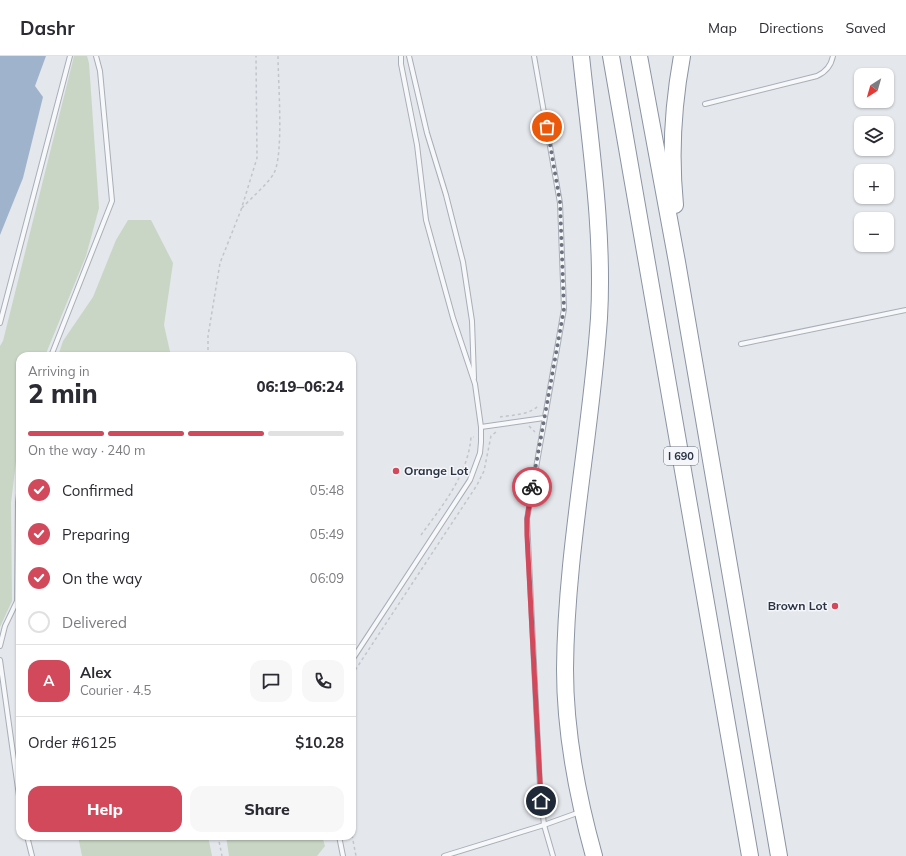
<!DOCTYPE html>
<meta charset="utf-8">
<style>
:root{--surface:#fff;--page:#f7f7f7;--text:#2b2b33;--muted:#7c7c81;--line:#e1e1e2;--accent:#d1495b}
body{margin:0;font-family:Mulish,sans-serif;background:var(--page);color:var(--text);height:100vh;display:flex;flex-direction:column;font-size:15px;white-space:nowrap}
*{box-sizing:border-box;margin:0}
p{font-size:13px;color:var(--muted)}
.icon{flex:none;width:22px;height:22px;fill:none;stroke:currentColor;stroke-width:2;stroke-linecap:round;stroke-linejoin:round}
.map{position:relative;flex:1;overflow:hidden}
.sheet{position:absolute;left:16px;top:296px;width:340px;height:488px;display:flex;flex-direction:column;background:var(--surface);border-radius:12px;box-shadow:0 1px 3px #0004}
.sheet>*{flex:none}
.needle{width:26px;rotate:217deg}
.buttons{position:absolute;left:854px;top:12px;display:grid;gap:8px}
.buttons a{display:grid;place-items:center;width:40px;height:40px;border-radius:8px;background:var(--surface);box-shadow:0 1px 3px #0004;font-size:20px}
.pin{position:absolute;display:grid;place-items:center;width:34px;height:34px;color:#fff;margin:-17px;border:2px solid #fff;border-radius:50%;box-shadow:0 1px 4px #0007}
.courier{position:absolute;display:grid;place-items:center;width:40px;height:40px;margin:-20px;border:3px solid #d1495b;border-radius:50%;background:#fff;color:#222;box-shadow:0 1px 5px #0007}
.overview em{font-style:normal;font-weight:800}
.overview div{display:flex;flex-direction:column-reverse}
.overview{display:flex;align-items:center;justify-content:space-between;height:68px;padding:0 12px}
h1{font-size:26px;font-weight:800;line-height:30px}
.bar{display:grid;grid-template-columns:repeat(4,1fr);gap:6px 4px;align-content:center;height:48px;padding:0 12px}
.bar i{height:5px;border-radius:3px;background:var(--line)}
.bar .on{background:var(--accent)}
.bar p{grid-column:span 4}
.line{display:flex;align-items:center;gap:10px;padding:0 12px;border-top:1px solid var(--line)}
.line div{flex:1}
.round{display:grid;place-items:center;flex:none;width:42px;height:42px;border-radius:12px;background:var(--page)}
ol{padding:0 12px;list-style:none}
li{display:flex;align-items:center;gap:12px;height:44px}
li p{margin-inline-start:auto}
li .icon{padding:4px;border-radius:50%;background:var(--accent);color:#fff;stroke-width:4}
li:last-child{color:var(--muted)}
li i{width:22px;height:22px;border:2px solid var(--line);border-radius:50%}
.primary-button{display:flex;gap:8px;margin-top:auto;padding:8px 12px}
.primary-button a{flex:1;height:46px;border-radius:12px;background:var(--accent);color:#fff;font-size:16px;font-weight:800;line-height:46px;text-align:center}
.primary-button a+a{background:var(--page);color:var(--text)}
header{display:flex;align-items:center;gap:24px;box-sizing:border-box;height:56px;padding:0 20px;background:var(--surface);border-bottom:1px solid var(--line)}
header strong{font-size:19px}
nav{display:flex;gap:22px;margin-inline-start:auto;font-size:14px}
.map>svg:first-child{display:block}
</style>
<header>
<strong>Dashr</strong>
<nav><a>Map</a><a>Directions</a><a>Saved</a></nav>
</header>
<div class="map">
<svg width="906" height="800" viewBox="0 0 906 800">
<rect width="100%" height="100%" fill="#e4e7ec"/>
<g fill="#c9d6c5">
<polygon points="74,0 87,0 89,7 99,152 86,200 45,300 20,300 20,373 11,447 12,545 0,571 0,290 3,285"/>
<polygon points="128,164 151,164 173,207 164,269 171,300 58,300 63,285 93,241 116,184"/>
<polygon points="78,780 208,780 212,800 82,800"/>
<polygon points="226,780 322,780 325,790 317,800 229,800"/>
</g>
<polygon fill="#9fb4cc" points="0,0 46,0 35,30 43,41 23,122 0,179"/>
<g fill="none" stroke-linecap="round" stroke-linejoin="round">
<g stroke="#a9aeb7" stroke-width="6">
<g id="service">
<polyline points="409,0 427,77 446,139 463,206 472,265 474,322"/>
<polyline points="534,0 560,147 564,253 527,463 540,731 544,769 553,800"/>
<path d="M705 48 817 20C826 16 831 10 833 0"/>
<polyline points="0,267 70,0"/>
<polyline points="741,288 906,254"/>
<polyline points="51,300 112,145 100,15 96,0"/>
<polyline points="481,371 544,362"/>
<polyline points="0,590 5,570 17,545 18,446 20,430"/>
<polyline points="0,604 20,747"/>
<polyline points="352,604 470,424 480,397 481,386 481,371 475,328 453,262 426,164 417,89 401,8 401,0"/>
<polyline points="27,780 32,800"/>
<polyline points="339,780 343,800"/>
<polyline points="444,800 544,769 580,756"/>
</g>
</g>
<g stroke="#8b94a3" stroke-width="18">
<g id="motorway">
<path d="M581 0C590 86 604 176 599 262 591 379 566 495 565 613 565 676 577 739 594 800"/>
<polyline points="611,0 750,800"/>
<polyline points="639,0 677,206 779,800"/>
<path d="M675 149C670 99 673 49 682 0"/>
</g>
</g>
<g stroke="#c2c5cb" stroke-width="1.5" stroke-dasharray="3 3" stroke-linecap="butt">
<path d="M242 152C251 142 268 128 274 117 284 98 278 25 278 0"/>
<polyline points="208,300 208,280 220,207 241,154 257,102 256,0"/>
<path d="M500 361C512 359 530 359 539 349"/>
<polyline points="529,370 535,376"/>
<path d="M421 479C442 450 468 419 471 381H474"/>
<polyline points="352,619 477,429 484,415 491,380 496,376"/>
<polyline points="352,779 356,800"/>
<polyline points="218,780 222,800"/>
</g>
<use href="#service" stroke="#f7f8fa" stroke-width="4"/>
<use href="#motorway" stroke="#fff" stroke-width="16"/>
</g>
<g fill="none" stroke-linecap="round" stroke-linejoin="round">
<polyline stroke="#6c737f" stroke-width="4" stroke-dasharray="0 7.2" points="532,431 564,253 560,146 547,71"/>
<polyline stroke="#d1495b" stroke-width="5" points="532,431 527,463 527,479 541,745"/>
</g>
<g fill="#d1495b" stroke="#f4f6f9" stroke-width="1.5">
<circle cx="396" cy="415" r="4"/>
<circle cx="835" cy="550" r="4"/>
</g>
<g text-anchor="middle" stroke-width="3" stroke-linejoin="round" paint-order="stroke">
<rect fill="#f4f6f9" stroke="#676e7b" stroke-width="1" x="664" y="391" width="34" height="18" rx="3"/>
<g font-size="11" font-weight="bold" fill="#2b3445">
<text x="681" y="404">I 690</text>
</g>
<g font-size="12" font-weight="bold" fill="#2b3445" stroke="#f4f6f9" text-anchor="start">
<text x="404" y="419">Orange Lot</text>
<text x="827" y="554" text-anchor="end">Brown Lot</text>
</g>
</g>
</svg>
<div class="buttons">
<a><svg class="needle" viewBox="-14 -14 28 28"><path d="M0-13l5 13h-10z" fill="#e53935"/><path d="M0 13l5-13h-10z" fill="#7c7c81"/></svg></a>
<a><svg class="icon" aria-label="layers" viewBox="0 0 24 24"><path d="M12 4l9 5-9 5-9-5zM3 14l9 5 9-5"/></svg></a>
<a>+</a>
<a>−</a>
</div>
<div class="pin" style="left:547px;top:71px;background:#ea580c"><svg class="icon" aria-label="bag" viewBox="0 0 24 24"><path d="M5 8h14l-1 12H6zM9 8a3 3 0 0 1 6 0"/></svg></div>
<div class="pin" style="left:541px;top:745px;background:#1f2937"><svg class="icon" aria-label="home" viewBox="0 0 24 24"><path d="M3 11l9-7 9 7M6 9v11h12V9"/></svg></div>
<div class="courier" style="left:532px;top:431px"><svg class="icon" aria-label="bike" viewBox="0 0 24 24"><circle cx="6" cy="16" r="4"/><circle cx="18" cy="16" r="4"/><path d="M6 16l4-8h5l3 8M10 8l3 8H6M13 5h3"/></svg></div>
<section class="sheet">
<div class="overview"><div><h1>2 min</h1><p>Arriving in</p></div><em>06:19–06:24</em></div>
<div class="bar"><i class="on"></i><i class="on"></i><i class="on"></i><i></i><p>On the way · 240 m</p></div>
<ol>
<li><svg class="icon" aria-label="check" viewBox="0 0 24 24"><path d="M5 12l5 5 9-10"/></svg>Confirmed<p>05:48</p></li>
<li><svg class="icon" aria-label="check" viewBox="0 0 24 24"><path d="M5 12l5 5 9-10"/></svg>Preparing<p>05:49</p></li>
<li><svg class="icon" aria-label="check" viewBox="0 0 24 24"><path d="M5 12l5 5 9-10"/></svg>On the way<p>06:09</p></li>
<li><i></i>Delivered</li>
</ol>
<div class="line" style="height:72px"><b class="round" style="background:var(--accent);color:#fff">A</b><div><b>Alex</b><p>Courier · 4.5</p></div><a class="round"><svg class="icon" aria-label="chat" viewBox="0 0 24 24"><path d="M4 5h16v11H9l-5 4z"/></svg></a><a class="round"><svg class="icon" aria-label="phone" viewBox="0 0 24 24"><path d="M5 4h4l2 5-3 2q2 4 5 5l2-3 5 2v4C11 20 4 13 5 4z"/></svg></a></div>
<div class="line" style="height:52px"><div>Order #6125</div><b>$10.28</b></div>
<div class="primary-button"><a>Help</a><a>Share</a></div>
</section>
</div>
